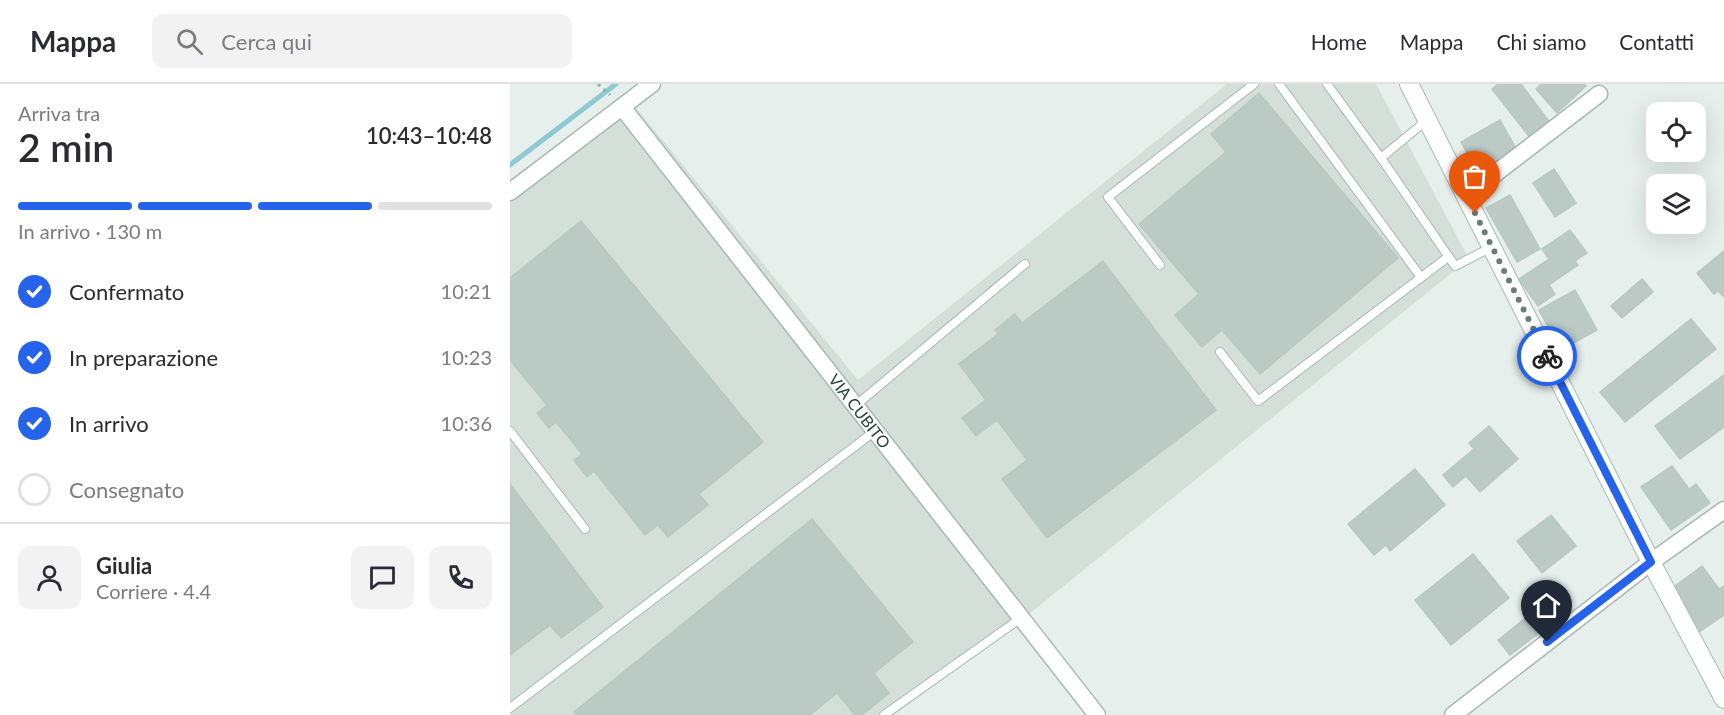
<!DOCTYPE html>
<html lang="it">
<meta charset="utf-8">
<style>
:root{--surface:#fff;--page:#f2f2f3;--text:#2b2b33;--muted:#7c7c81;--line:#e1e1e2;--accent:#2563eb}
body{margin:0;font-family:Lato,sans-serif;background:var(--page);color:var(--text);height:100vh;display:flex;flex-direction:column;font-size:22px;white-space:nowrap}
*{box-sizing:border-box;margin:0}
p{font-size:20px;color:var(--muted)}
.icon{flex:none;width:33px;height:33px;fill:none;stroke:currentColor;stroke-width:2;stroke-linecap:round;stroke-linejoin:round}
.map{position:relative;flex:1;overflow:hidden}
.drawer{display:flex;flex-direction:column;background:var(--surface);width:510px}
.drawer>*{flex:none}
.fabs{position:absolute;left:1136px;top:18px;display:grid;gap:12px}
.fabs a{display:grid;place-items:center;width:60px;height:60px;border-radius:12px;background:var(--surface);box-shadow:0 6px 24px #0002;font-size:30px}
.pin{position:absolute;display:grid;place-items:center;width:51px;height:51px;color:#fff;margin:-62px -26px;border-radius:50% 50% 50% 0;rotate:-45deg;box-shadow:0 0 6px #0007}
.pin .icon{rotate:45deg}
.courier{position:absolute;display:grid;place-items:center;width:60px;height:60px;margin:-30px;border:4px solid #2563eb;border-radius:50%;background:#fff;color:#222;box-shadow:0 2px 8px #0007}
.head em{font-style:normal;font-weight:600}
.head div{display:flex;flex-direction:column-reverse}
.head{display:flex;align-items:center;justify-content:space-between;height:102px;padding:0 18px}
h1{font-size:39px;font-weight:600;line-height:45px}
.bar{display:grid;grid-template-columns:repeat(4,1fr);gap:9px 6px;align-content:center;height:72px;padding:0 18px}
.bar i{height:8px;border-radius:4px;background:var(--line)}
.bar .on{background:var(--accent)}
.bar p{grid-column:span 4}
.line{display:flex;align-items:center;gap:15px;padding:0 18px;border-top:2px solid var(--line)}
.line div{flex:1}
.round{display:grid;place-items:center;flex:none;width:63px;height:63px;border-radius:12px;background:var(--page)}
ol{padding:0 18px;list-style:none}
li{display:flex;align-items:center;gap:18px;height:66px}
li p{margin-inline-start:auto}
li .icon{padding:6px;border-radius:50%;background:var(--accent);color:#fff;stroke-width:4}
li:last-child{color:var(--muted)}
li i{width:33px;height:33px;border:3px solid var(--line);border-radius:50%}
header{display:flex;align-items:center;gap:36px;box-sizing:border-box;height:84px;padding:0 30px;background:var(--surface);border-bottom:2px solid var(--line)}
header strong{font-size:28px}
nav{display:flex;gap:33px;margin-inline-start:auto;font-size:21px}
.search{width:420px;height:54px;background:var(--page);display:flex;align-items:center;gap:15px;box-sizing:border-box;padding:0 21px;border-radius:12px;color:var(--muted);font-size:22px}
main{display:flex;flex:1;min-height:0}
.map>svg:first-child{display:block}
</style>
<header>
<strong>Mappa</strong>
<div class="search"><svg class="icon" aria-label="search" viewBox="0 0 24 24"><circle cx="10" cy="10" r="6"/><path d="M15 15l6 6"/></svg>Cerca qui</div>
<nav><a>Home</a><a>Mappa</a><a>Chi siamo</a><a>Contatti</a></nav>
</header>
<main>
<section class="drawer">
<div class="head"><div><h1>2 min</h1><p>Arriva tra</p></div><em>10:43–10:48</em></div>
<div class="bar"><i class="on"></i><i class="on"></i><i class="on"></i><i></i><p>In arrivo · 130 m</p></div>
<ol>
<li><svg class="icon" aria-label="check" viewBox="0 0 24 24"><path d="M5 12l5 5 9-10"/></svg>Confermato<p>10:21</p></li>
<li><svg class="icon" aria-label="check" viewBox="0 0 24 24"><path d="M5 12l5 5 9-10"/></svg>In preparazione<p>10:23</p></li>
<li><svg class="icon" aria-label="check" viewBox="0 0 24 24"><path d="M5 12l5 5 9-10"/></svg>In arrivo<p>10:36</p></li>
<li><i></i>Consegnato</li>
</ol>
<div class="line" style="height:108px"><a class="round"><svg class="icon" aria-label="person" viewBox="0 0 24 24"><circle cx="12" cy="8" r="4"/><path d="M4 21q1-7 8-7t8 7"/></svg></a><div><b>Giulia</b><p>Corriere · 4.4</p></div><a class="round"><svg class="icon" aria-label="chat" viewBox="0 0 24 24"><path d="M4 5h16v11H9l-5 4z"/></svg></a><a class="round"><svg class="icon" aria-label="phone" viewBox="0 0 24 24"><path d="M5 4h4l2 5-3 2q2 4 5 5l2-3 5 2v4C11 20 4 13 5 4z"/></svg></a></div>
</section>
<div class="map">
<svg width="1214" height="631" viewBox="0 0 1214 631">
<rect width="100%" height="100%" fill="#e6efeb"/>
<polygon fill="#d4dfda" points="717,0 866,0 959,175 498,547 384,631 0,631 0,115 124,21 348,296"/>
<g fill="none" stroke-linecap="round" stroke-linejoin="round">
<polyline stroke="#8ec9d4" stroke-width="5" points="0,81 106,0"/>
</g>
<g fill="#bbcac4" stroke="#b8c9c2" stroke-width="1.5">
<polygon points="988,0 1011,0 1041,40 1021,55 982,5"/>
<polygon points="1031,0 1074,0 1076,2 1047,29 1026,5"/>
<polygon points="749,9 888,174 750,290 712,246 692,263 665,231 689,210 629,140 716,68 701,50"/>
<polygon points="990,36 1008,68 969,90 951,58"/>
<polygon points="1044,85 1066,119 1045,133 1023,99"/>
<polygon points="1000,111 1030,165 1007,178 976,124"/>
<polygon points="71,137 253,358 189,410 198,421 158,453 148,441 135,451 84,387 77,393 64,376 72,370 46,338 39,344 27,329 37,321 0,276 0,194"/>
<polygon points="1060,146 1077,169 1065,177 1068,181 1039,201 1045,210 1028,222 1009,195 1039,175 1032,165"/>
<polygon points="1214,167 1214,213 1208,207 1204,210 1187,189"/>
<polygon points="593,177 706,326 537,454 492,395 517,376 487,336 466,352 452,334 476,316 449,280 488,250 485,246 505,230 512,239"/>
<polygon points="1132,195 1143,208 1112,234 1101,222"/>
<polygon points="1065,206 1087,246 1051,266 1029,226"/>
<polygon points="1181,235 1206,265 1115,338 1090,308"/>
<polygon points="1214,291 1214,343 1170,375 1145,342"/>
<polygon points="979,342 1008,375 970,408 956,392 943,403 933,391 964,365 959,359"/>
<polygon points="1162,382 1179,405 1186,400 1200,419 1161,446 1131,403"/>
<polygon points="905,385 935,421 880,467 876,461 864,471 838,440"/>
<polygon points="0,400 93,523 51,554 40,541 0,571"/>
<polygon points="1041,431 1066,462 1032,489 1007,457"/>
<polygon points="302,435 403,558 364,589 379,609 352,631 345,631 327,609 300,631 67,631 64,628"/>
<polygon points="963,470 999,514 941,561 905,516"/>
<polygon points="1192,482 1209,505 1214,502 1214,531 1189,548 1165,502"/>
<polygon points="1018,532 1030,548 1000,571 988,556"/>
</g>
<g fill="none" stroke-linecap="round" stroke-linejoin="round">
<g stroke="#a8b8b2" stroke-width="10">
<g id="lane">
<polyline points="769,0 910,192"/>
<polyline points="817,0 871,74 945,182 982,163"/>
<polyline points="871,74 917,36"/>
<polyline points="650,181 598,113 744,0"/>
<polyline points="710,268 748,317 938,173"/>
<polyline points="345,322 515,180"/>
<polyline points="0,347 75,445"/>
<polyline points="0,624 365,347"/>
<polyline points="374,631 511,534"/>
</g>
</g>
<g stroke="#a8b8b2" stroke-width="19">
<g id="street">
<path id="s1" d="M112 23 587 631"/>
<polyline points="0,108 142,0"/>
<polyline points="956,112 1089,10"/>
<polyline points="943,631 1141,478 1214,426"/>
</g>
</g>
<g stroke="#a4bbb3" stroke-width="20">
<polyline id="secondary" points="899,0 1141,478 1214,615"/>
</g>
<polyline stroke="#86b3a5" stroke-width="3" stroke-dasharray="3 4.5" stroke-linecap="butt" points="88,0 100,11"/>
<use href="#lane" stroke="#fff" stroke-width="8"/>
<use href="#street" stroke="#fff" stroke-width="16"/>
<use href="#secondary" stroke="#fff" stroke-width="18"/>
</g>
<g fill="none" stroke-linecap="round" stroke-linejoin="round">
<polyline stroke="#687f78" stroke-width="6" stroke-dasharray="0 10.8" points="965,129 1037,272"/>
<polyline stroke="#2563eb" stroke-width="8" points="1037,558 1141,478 1037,272"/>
</g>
<g text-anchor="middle" stroke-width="5" stroke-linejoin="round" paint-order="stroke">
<g font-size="16" fill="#24423a" stroke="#f7fbf9">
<text dy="6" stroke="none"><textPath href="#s1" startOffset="386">VIA CUBITO</textPath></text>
</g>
</g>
</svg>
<div class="fabs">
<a><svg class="icon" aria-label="locate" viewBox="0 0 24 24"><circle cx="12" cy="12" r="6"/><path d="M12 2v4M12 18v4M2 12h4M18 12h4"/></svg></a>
<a><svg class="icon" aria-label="layers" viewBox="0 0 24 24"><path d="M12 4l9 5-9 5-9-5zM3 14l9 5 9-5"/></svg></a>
</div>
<div class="pin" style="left:965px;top:129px;background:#ea580c"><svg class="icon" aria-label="bag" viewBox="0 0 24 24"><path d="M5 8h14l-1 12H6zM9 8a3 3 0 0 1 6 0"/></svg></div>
<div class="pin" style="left:1037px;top:558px;background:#1f2937"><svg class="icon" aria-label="home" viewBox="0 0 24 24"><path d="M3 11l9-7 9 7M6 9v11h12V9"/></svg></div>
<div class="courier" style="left:1037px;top:272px"><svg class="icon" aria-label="bike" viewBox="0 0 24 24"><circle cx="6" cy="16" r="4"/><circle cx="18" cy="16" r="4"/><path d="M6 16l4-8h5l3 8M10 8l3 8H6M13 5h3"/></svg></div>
</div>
</main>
